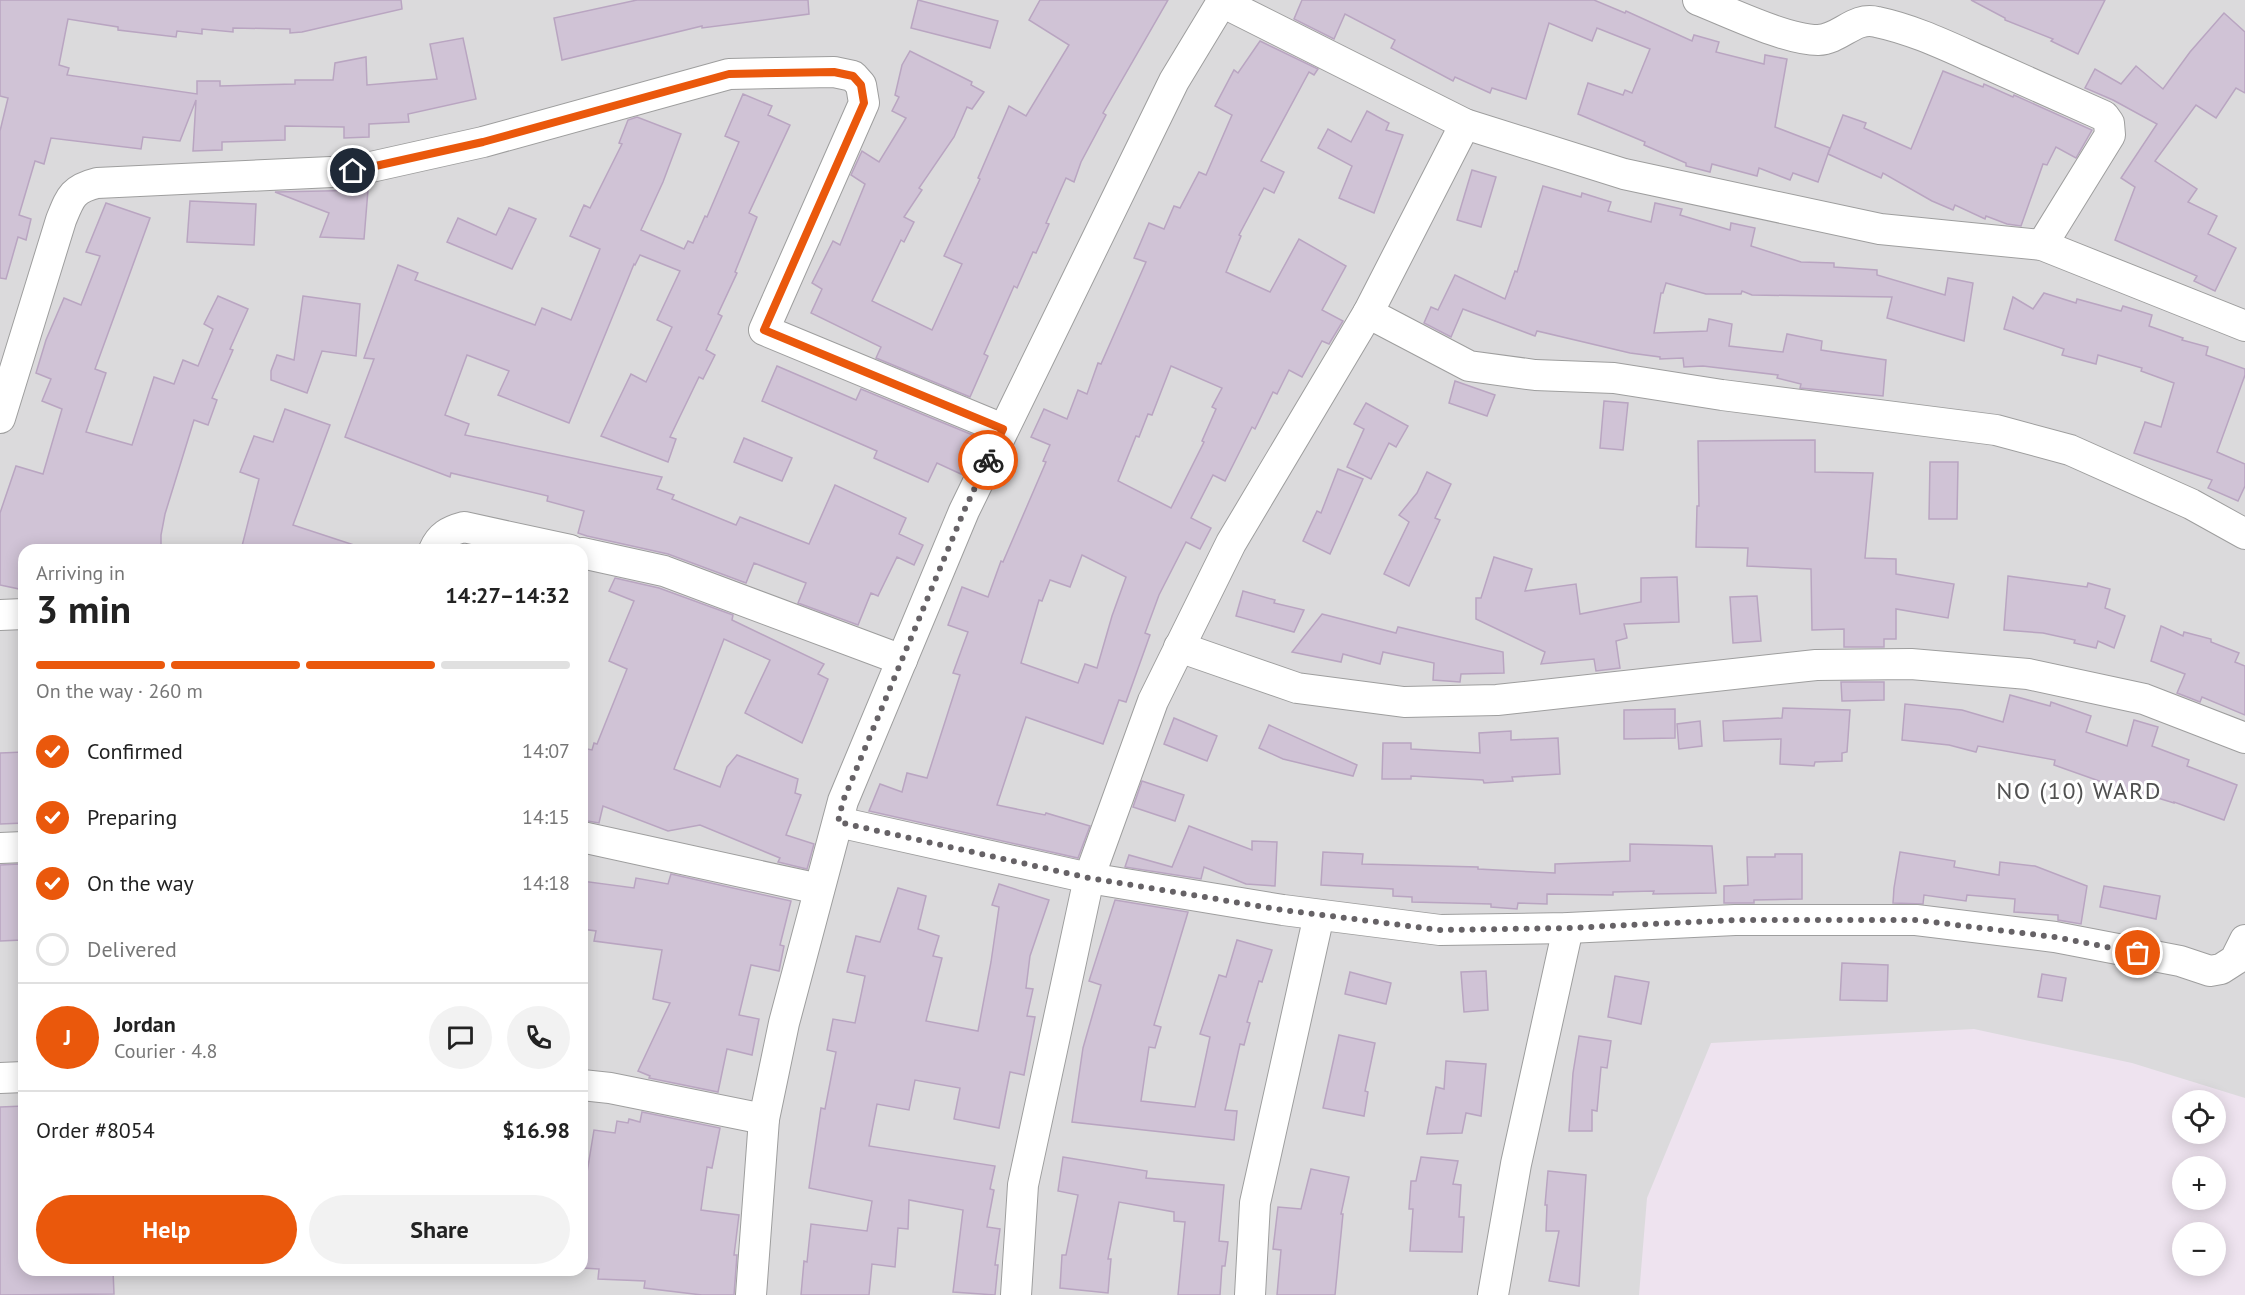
<!DOCTYPE html>
<meta charset="utf-8">
<style>
:root{--surface:#fff;--page:#f2f2f2;--text:#222;--muted:#767676;--line:#e0e0e0;--accent:#ea580c}
body{margin:0;font-family:"PT Sans",sans-serif;background:var(--page);color:var(--text);height:100vh;display:flex;flex-direction:column;font-size:22px;white-space:nowrap}
*{box-sizing:border-box;margin:0}
p{font-size:20px;color:var(--muted)}
.icon{flex:none;width:33px;height:33px;fill:none;stroke:currentColor;stroke-width:2;stroke-linecap:round;stroke-linejoin:round}
.map{position:relative;flex:1;overflow:hidden}
.sheet{position:absolute;left:18px;top:544px;width:570px;height:732px;display:flex;flex-direction:column;background:var(--surface);border-radius:18px;box-shadow:0 3px 15px #0003}
.sheet>*{flex:none}
.controls{position:absolute;left:2172px;top:1090px;display:grid;gap:12px}
.controls a{display:grid;place-items:center;width:54px;height:54px;border-radius:50%;background:var(--surface);box-shadow:0 3px 15px #0003;font-size:30px}
.pin{position:absolute;display:grid;place-items:center;width:51px;height:51px;color:#fff;margin:-26px;border:3px solid #fff;border-radius:50%;box-shadow:0 2px 6px #0007}
.courier{position:absolute;display:grid;place-items:center;width:60px;height:60px;margin:-30px;border:4px solid #ea580c;border-radius:50%;background:#fff;color:#222;box-shadow:0 2px 8px #0007}
.summary em{font-style:normal;font-weight:700}
.summary div{display:flex;flex-direction:column-reverse}
.summary{display:flex;align-items:center;justify-content:space-between;height:102px;padding:0 18px}
h1{font-size:39px;font-weight:700;line-height:45px}
.bar{display:grid;grid-template-columns:repeat(4,1fr);gap:9px 6px;align-content:center;height:72px;padding:0 18px}
.bar i{height:8px;border-radius:4px;background:var(--line)}
.bar .current{background:var(--accent)}
.bar p{grid-column:span 4}
.line{display:flex;align-items:center;gap:15px;padding:0 18px;border-top:2px solid var(--line)}
.line div{flex:1}
.round{display:grid;place-items:center;flex:none;width:63px;height:63px;border-radius:32px;background:var(--page)}
ol{padding:0 18px;list-style:none}
li{display:flex;align-items:center;gap:18px;height:66px}
li p{margin-inline-start:auto}
li .icon{padding:6px;border-radius:50%;background:var(--accent);color:#fff;stroke-width:4}
li:last-child{color:var(--muted)}
li i{width:33px;height:33px;border:3px solid var(--line);border-radius:50%}
.cta{display:flex;gap:12px;margin-top:auto;padding:12px 18px}
.cta a{flex:1;height:69px;border-radius:36px;background:var(--accent);color:#fff;font-size:24px;font-weight:700;line-height:69px;text-align:center}
.cta a+a{background:var(--page);color:var(--text)}
.map>svg:first-child{display:block}
</style>
<div class="map">
<svg width="2245" height="1295" viewBox="0 0 2245 1295">
<rect width="100%" height="100%" fill="#eee3ef"/>
<path fill="#dbdadc" fill-rule="evenodd" d="M0 0H2245V1098L2132 1063 1974 1029 1711 1043 1647 1198 1639 1295H0ZM24 550H582V1270H24Z"/>
<g fill="#d0c3d6" stroke="#b9a5c1" stroke-width="1.5" fill-rule="evenodd">
<polygon points="0,0 401,0 402,9 302,32 290,33 290,29 233,28 233,32 202,29 202,34 177,31 176,37 118,30 118,27 68,19 59,65 69,68 67,75 197,94 197,81 220,81 220,86 295,84 295,80 333,80 335,63 366,57 367,85 437,79 430,44 463,38 476,99 408,114 409,122 369,124 369,137 344,138 344,127 285,126 285,140 222,142 222,150 193,151 196,100 180,141 143,137 141,149 51,138 44,164 35,161 19,215 31,219 26,240 18,237 6,279 0,278 0,131 8,98 0,96"/>
<polygon points="637,0 808,0 809,14 702,28 702,26 562,60 554,18"/>
<polygon points="918,0 998,21 990,48 911,28"/>
<polygon points="1040,0 1168,0 1103,113 1106,115 1081,162 1074,182 1066,178 1046,223 1049,224 1036,253 1033,252 1017,288 1014,286 984,354 988,356 970,397 876,358 881,347 811,313 822,289 812,283 833,241 840,245 865,184 851,175 862,151 879,162 906,118 892,111 899,97 895,95 902,65 910,51 972,82 971,85 984,92 972,109 967,107 954,137 919,188 922,190 904,217 914,222 904,242 901,240 872,301 932,330 962,264 944,256 980,179 978,178 1009,106 1026,116 1069,45 1029,20"/>
<polygon points="1302,0 1594,0 1625,13 1626,11 1692,41 1694,35 1719,42 1716,52 1764,64 1765,55 1787,59 1775,127 1830,148 1818,182 1793,173 1790,180 1759,168 1757,176 1712,164 1710,172 1686,166 1686,163 1644,145 1645,142 1578,114 1588,83 1623,95 1625,90 1632,93 1650,49 1597,28 1592,41 1549,23 1526,99 1492,88 1490,93 1455,77 1453,81 1391,48 1395,40 1345,14 1334,39 1294,19"/>
<polygon points="1971,0 2105,0 2078,54 2051,41 2053,39 2005,20 2005,18"/>
<polygon points="2224,13 2245,32 2245,93 2236,88 2216,118 2196,105 2155,161 2197,189 2188,202 2217,216 2208,234 2236,248 2215,291 2194,281 2197,276 2115,240 2135,187 2121,178 2157,124 2113,100 2085,88 2095,69 2121,84 2136,66 2163,89 2190,52"/>
<path d="M1260 41 1318 69 1314 75 1309 72 1261 161 1284 172 1274 193 1264 188 1239 235 1241 236 1226 272 1270 292 1299 239 1346 266 1322 310 1343 321 1329 344 1322 341 1302 377 1289 370 1277 394 1273 392 1255 429 1252 427 1225 481 1213 475 1191 518 1211 528 1200 549 1186 542 1159 595 1145 633 1150 635 1126 702 1119 700 1103 744 1026 717 997 805 1045 815 1046 813 1090 826 1078 858 869 811 880 784 902 792 907 773 927 778 960 675 953 673 968 632 948 625 962 587 988 597 1001 561 1003 562 1046 462 1043 461 1050 445 1031 437 1044 409 1067 419 1078 390 1087 394 1098 363 1101 364 1146 262 1134 258 1149 223 1164 229 1174 206 1180 208 1199 172 1206 175 1232 115 1215 106 1234 70 1238 73ZM1171 366 1222 388 1212 407 1216 409 1202 441 1204 442 1171 508 1118 481 1136 436 1139 437 1148 414 1152 415ZM1082 555 1126 577 1112 616 1097 668 1085 664 1078 683 1021 663 1039 600 1042 601 1050 580 1070 587Z"/>
<polygon points="1943,71 1983,87 1984,84 2013,97 2014,95 2092,130 2076,158 2056,147 2047,165 2043,164 2021,226 2007,224 1986,216 1985,219 1955,205 1953,210 1932,201 1883,173 1881,178 1828,154 1843,115 1866,123 1864,128 1911,149"/>
<polygon points="743,94 772,106 768,115 790,125 749,213 757,217 735,272 737,273 718,314 722,316 706,350 715,355 703,379 699,377 670,437 676,439 668,462 601,436 631,374 646,382 672,327 657,320 680,271 640,255 635,265 634,264 569,423 498,395 509,371 467,355 445,415 469,424 465,435 662,477 657,489 674,495 672,499 736,525 740,517 809,544 835,485 906,518 899,534 923,545 914,565 897,557 878,596 871,593 858,625 798,603 806,583 754,563 746,583 668,554 587,536 578,533 584,511 547,501 548,496 451,473 450,477 345,437 374,359 364,358 398,265 418,273 415,280 535,325 542,308 571,320 600,249 570,236 584,205 590,208 622,144 619,143 628,120 637,117 681,134 663,182 641,230 684,249 688,241 693,243 705,216 707,217 739,142 725,136"/>
<polygon points="1367,111 1389,123 1386,130 1403,135 1374,213 1339,198 1352,166 1318,148 1328,129 1351,142"/>
<polygon points="1472,170 1496,177 1481,227 1457,220"/>
<polygon points="1543,186 1581,197 1582,193 1611,202 1608,211 1651,222 1655,203 1682,209 1680,215 1730,230 1731,223 1755,228 1751,246 1801,262 1834,263 1834,267 1877,270 1877,275 1945,295 1948,278 1973,283 1964,341 1887,318 1892,297 1752,295 1742,291 1741,294 1706,294 1666,283 1663,293 1661,293 1654,333 1707,331 1709,319 1732,324 1729,346 1783,352 1787,334 1822,341 1821,350 1886,360 1883,396 1800,388 1801,384 1777,378 1778,375 1703,366 1684,367 1683,358 1660,359 1660,357 1630,353 1537,331 1535,336 1463,309 1451,337 1424,323 1431,307 1438,310 1455,275 1505,299 1515,271 1517,272"/>
<polygon points="368,190 364,239 320,237 329,213 275,192"/>
<polygon points="190,201 256,204 254,245 187,242"/>
<polygon points="106,203 150,218 95,369 106,373 86,432 132,445 154,377 174,384 183,360 198,366 213,329 204,324 218,296 248,309 230,349 233,350 212,398 217,400 208,425 194,420 165,514 161,535 161,550 24,550 24,590 0,585 0,513 16,466 43,474 62,409 42,401 51,379 36,373 46,340 64,298 81,305 100,256 86,252"/>
<polygon points="509,208 536,219 512,269 447,242 458,218 496,235"/>
<polygon points="2044,293 2076,303 2077,299 2121,311 2123,306 2152,315 2149,326 2183,338 2182,340 2208,347 2206,355 2245,369 2245,375 2217,452 2245,464 2245,486 2238,501 2208,488 2212,480 2134,453 2145,422 2161,427 2174,383 2141,371 2142,368 2098,355 2096,364 2062,355 2064,349 2004,329 2013,297 2033,309"/>
<polygon points="303,296 360,304 356,356 322,351 307,393 271,380 271,371 277,355 294,360"/>
<polygon points="777,366 856,400 861,389 980,438 963,475 937,463 928,482 874,458 877,451 762,401"/>
<polygon points="1455,381 1495,395 1487,416 1449,403"/>
<polygon points="1604,401 1628,403 1623,450 1600,448"/>
<polygon points="1366,403 1408,426 1396,447 1389,443 1371,479 1347,467 1364,429 1354,424"/>
<polygon points="285,409 330,425 293,525 357,546 356,550 241,550 259,479 240,472 254,436 273,442"/>
<polygon points="744,438 792,458 782,481 734,462"/>
<polygon points="1815,440 1815,472 1873,473 1865,558 1896,559 1896,574 1954,584 1948,618 1896,609 1896,639 1884,639 1884,647 1844,647 1844,629 1812,630 1811,569 1747,566 1748,548 1696,547 1697,506 1699,506 1698,441"/>
<polygon points="1930,462 1958,462 1957,519 1929,519"/>
<polygon points="1338,469 1363,479 1330,554 1303,541 1317,511 1321,513"/>
<polygon points="1427,472 1451,484 1435,518 1440,520 1409,586 1384,574 1409,522 1399,515 1417,493"/>
<polygon points="1494,557 1532,569 1525,591 1576,584 1580,614 1641,602 1641,578 1677,577 1679,622 1624,624 1627,638 1616,641 1620,668 1596,671 1594,659 1541,664 1545,652 1476,619 1476,598 1481,598"/>
<polygon points="2008,576 2087,587 2088,583 2110,589 2105,608 2125,616 2114,648 2098,641 2096,648 2074,643 2075,640 2043,633 2004,630"/>
<polygon points="615,578 659,588 733,615 732,620 824,664 818,674 828,679 802,743 745,713 770,660 724,639 674,769 720,787 727,767 737,755 798,779 795,793 801,795 786,835 814,844 807,869 778,862 780,858 700,825 668,831 603,806 599,823 582,820 582,748 592,750 594,743 597,744 627,669 609,661 634,601 609,591"/>
<polygon points="1243,591 1275,600 1274,603 1304,610 1294,632 1236,616"/>
<polygon points="1757,596 1761,641 1733,643 1730,597"/>
<polygon points="1322,614 1396,633 1398,627 1503,652 1504,673 1461,674 1460,682 1433,680 1434,663 1383,652 1380,664 1343,654 1341,662 1292,652"/>
<polygon points="2161,626 2183,636 2184,632 2211,639 2211,642 2239,653 2235,662 2245,666 2245,715 2202,697 2200,702 2177,693 2185,674 2151,661"/>
<polygon points="1841,682 1884,682 1884,700 1842,701"/>
<polygon points="2010,695 2050,706 2051,702 2091,716 2086,732 2127,746 2134,720 2158,727 2152,746 2189,760 2187,766 2237,785 2224,820 2174,802 2174,803 2148,795 2147,798 2054,765 2055,760 1978,746 1976,752 1949,745 1902,740 1905,704 1962,710 2003,722"/>
<polygon points="1783,708 1850,710 1847,752 1842,753 1842,761 1815,762 1814,766 1780,764 1781,739 1724,741 1723,721 1782,718"/>
<polygon points="1675,709 1675,738 1624,739 1624,710"/>
<polygon points="1174,718 1217,736 1207,761 1164,744"/>
<polygon points="1700,721 1702,746 1679,749 1677,724"/>
<polygon points="1269,725 1357,765 1353,776 1283,759 1259,748"/>
<polygon points="1511,731 1511,740 1558,738 1560,774 1512,777 1513,781 1484,783 1483,780 1411,776 1411,779 1382,779 1383,743 1411,743 1411,749 1480,753 1479,733"/>
<polygon points="24,752 24,823 0,824 0,753"/>
<polygon points="1142,781 1184,795 1175,821 1133,807"/>
<polygon points="1189,826 1252,850 1252,841 1277,842 1275,886 1246,884 1204,867 1201,879 1125,867 1129,855 1172,867"/>
<polygon points="1630,844 1712,846 1716,893 1653,894 1654,891 1613,892 1613,895 1547,894 1547,904 1518,903 1517,909 1491,907 1491,904 1412,902 1412,897 1393,896 1393,889 1321,885 1323,852 1363,854 1362,864 1478,867 1478,869 1555,873 1555,864 1630,861"/>
<polygon points="1900,852 1955,861 1954,867 1999,875 2000,862 2035,866 2087,886 2081,924 2058,920 2058,915 2014,912 2015,899 1967,895 1966,901 1924,895 1923,904 1893,903 1894,888"/>
<polygon points="1775,854 1802,854 1802,899 1754,900 1754,903 1724,903 1724,886 1748,885 1747,857 1775,857"/>
<polygon points="19,864 22,940 0,941 0,865"/>
<polygon points="671,874 791,901 780,945 784,946 779,971 751,965 739,1015 759,1019 752,1055 727,1049 718,1092 649,1078 650,1076 638,1071 670,1003 653,999 662,950 594,941 596,931 582,929 582,881 634,888 636,878 668,884"/>
<polygon points="999,884 1049,900 1030,956 1026,988 1033,989 1027,1016 1035,1017 1024,1075 1010,1072 999,1128 954,1119 960,1088 915,1080 909,1110 877,1104 869,1146 995,1166 990,1189 994,1190 987,1227 1000,1229 995,1265 998,1265 995,1295 953,1292 963,1210 909,1200 908,1229 898,1228 895,1267 872,1264 869,1295 801,1295 804,1261 807,1262 811,1224 867,1231 872,1201 809,1188 821,1108 825,1109 836,1052 827,1050 833,1019 855,1023 865,976 847,972 856,936 880,942 898,888 926,896 918,929 939,936 933,956 942,958 926,1021 978,1031 991,962 999,907 992,905"/>
<polygon points="2104,886 2160,896 2156,919 2100,907"/>
<polygon points="1115,900 1188,912 1154,1025 1161,1027 1155,1048 1149,1047 1141,1101 1195,1107 1210,1037 1200,1034 1219,975 1226,977 1237,940 1272,950 1262,982 1259,981 1247,1022 1250,1023 1244,1045 1240,1044 1225,1110 1237,1111 1234,1140 1072,1122 1083,1048 1101,985 1089,981"/>
<polygon points="1842,963 1888,965 1887,1001 1840,1000"/>
<polygon points="1486,971 1488,1010 1464,1012 1461,972"/>
<polygon points="1350,972 1391,983 1386,1004 1345,994"/>
<polygon points="2042,974 2066,978 2062,1001 2038,997"/>
<polygon points="1615,976 1649,982 1641,1024 1608,1017"/>
<polygon points="1339,1035 1375,1043 1365,1091 1368,1092 1364,1116 1323,1108"/>
<polygon points="1579,1036 1611,1041 1607,1068 1601,1067 1597,1111 1592,1110 1592,1131 1569,1131 1573,1073"/>
<polygon points="1446,1061 1486,1064 1481,1116 1466,1113 1462,1133 1427,1134 1436,1087 1444,1089"/>
<polygon points="24,1106 24,1270 113,1270 114,1294 0,1295 0,1107"/>
<polygon points="642,1112 720,1128 712,1168 707,1167 701,1210 739,1215 734,1255 737,1255 734,1295 702,1295 644,1288 645,1281 598,1279 599,1269 582,1268 582,1203 594,1130 615,1133 617,1121 628,1123 629,1119 640,1122"/>
<polygon points="1063,1157 1147,1171 1146,1178 1224,1185 1219,1241 1228,1242 1225,1266 1222,1266 1220,1295 1178,1295 1185,1222 1174,1221 1174,1212 1119,1202 1108,1259 1111,1259 1108,1293 1060,1288 1062,1255 1066,1255 1078,1195 1058,1191"/>
<polygon points="1421,1157 1458,1161 1453,1184 1461,1185 1459,1217 1464,1217 1462,1252 1410,1251 1413,1209 1409,1209 1411,1181 1416,1181"/>
<polygon points="1311,1169 1349,1177 1341,1214 1343,1214 1335,1295 1277,1295 1281,1250 1273,1249 1278,1207 1301,1209"/>
<polygon points="1548,1171 1586,1175 1579,1286 1549,1281 1559,1231 1546,1231 1547,1205 1545,1205"/>
</g>
<g fill="none" stroke-linecap="round" stroke-linejoin="round">
<g stroke="#9e9e9e" stroke-width="32">
<g id="minor">
<path d="M1698 0C1729 12 1786 40 1818 40 1841 39 1854 16 1877 22 1915 30 1949 47 1983 62 2024 80 2064 98 2104 116L2109 123 2110 135 2042 245"/>
<polyline points="1222,2 1465,124 1624,174 1880,229 2042,245 2245,326"/>
<polyline points="1368,313 1469,366 1535,375 1614,378 1722,395 1996,430 2070,450 2191,504 2245,534"/>
<path d="M0 418 61 220C70 198 72 189 97 183L353 171 483 142 729 74 834 72 853 76 861 85 864 103 764 330 1003 429"/>
<path d="M434 550C440 536 449 531 464 527L570 550"/>
<polyline points="582,553 664,571 902,660"/>
<polyline points="0,615 24,614"/>
<polyline points="1179,647 1297,688 1404,702 1497,700 1816,665 1911,664 2028,674 2144,699 2245,738"/>
<polyline points="838,822 1089,878 1283,910 1440,930 1568,928 1735,920 1916,920 2055,937 2180,961 2210,971 2221,969 2235,960 2245,940"/>
<polyline points="582,837 819,889"/>
<polyline points="0,848 24,847"/>
<polyline points="0,1078 24,1077"/>
<polyline points="582,1085 610,1088 764,1119"/>
<polyline points="751,1295 764,1119 784,1023 843,801 964,511 1174,81 1223,0"/>
<polyline points="1016,1295 1023,1185 1089,878 1153,701 1231,543 1368,313 1465,124"/>
<polyline points="1250,1295 1255,1203 1319,915"/>
<polyline points="1493,1295 1516,1164 1568,928"/>
</g>
</g>
<use href="#minor" stroke="#fff" stroke-width="30"/>
</g>
<g fill="none" stroke-linecap="round" stroke-linejoin="round">
<polyline stroke="#666266" stroke-width="6" stroke-dasharray="0 10.8" points="988,460 964,511 843,801 838,822 1089,878 1283,910 1440,930 1568,928 1735,920 1916,920 2055,937 2138,953"/>
<polyline stroke="#ea580c" stroke-width="8" points="353,171 483,142 729,74 834,72 853,76 861,85 864,103 764,330 1003,429 988,460"/>
</g>
<g text-anchor="middle" stroke-width="6" stroke-linejoin="round" paint-order="stroke">
<g font-size="24" letter-spacing="1.5" fill="#505050" stroke="#fff">
<text x="2079" y="799">NO (10) WARD</text>
</g>
</g>
</svg>
<div class="controls">
<a><svg class="icon" aria-label="locate" viewBox="0 0 24 24"><circle cx="12" cy="12" r="6"/><path d="M12 2v4M12 18v4M2 12h4M18 12h4"/></svg></a>
<a>+</a>
<a>−</a>
</div>
<div class="pin" style="left:2138px;top:953px;background:#ea580c"><svg class="icon" aria-label="bag" viewBox="0 0 24 24"><path d="M5 8h14l-1 12H6zM9 8a3 3 0 0 1 6 0"/></svg></div>
<div class="pin" style="left:353px;top:171px;background:#1f2937"><svg class="icon" aria-label="home" viewBox="0 0 24 24"><path d="M3 11l9-7 9 7M6 9v11h12V9"/></svg></div>
<div class="courier" style="left:988px;top:460px"><svg class="icon" aria-label="bike" viewBox="0 0 24 24"><circle cx="6" cy="16" r="4"/><circle cx="18" cy="16" r="4"/><path d="M6 16l4-8h5l3 8M10 8l3 8H6M13 5h3"/></svg></div>
<section class="sheet">
<div class="summary"><div><h1>3 min</h1><p>Arriving in</p></div><em>14:27–14:32</em></div>
<div class="bar"><i class="current"></i><i class="current"></i><i class="current"></i><i></i><p>On the way · 260 m</p></div>
<ol>
<li><svg class="icon" aria-label="check" viewBox="0 0 24 24"><path d="M5 12l5 5 9-10"/></svg>Confirmed<p>14:07</p></li>
<li><svg class="icon" aria-label="check" viewBox="0 0 24 24"><path d="M5 12l5 5 9-10"/></svg>Preparing<p>14:15</p></li>
<li><svg class="icon" aria-label="check" viewBox="0 0 24 24"><path d="M5 12l5 5 9-10"/></svg>On the way<p>14:18</p></li>
<li><i></i>Delivered</li>
</ol>
<div class="line" style="height:108px"><b class="round" style="background:var(--accent);color:#fff">J</b><div><b>Jordan</b><p>Courier · 4.8</p></div><a class="round"><svg class="icon" aria-label="chat" viewBox="0 0 24 24"><path d="M4 5h16v11H9l-5 4z"/></svg></a><a class="round"><svg class="icon" aria-label="phone" viewBox="0 0 24 24"><path d="M5 4h4l2 5-3 2q2 4 5 5l2-3 5 2v4C11 20 4 13 5 4z"/></svg></a></div>
<div class="line" style="height:78px"><div>Order #8054</div><b>$16.98</b></div>
<div class="cta"><a>Help</a><a>Share</a></div>
</section>
</div>
